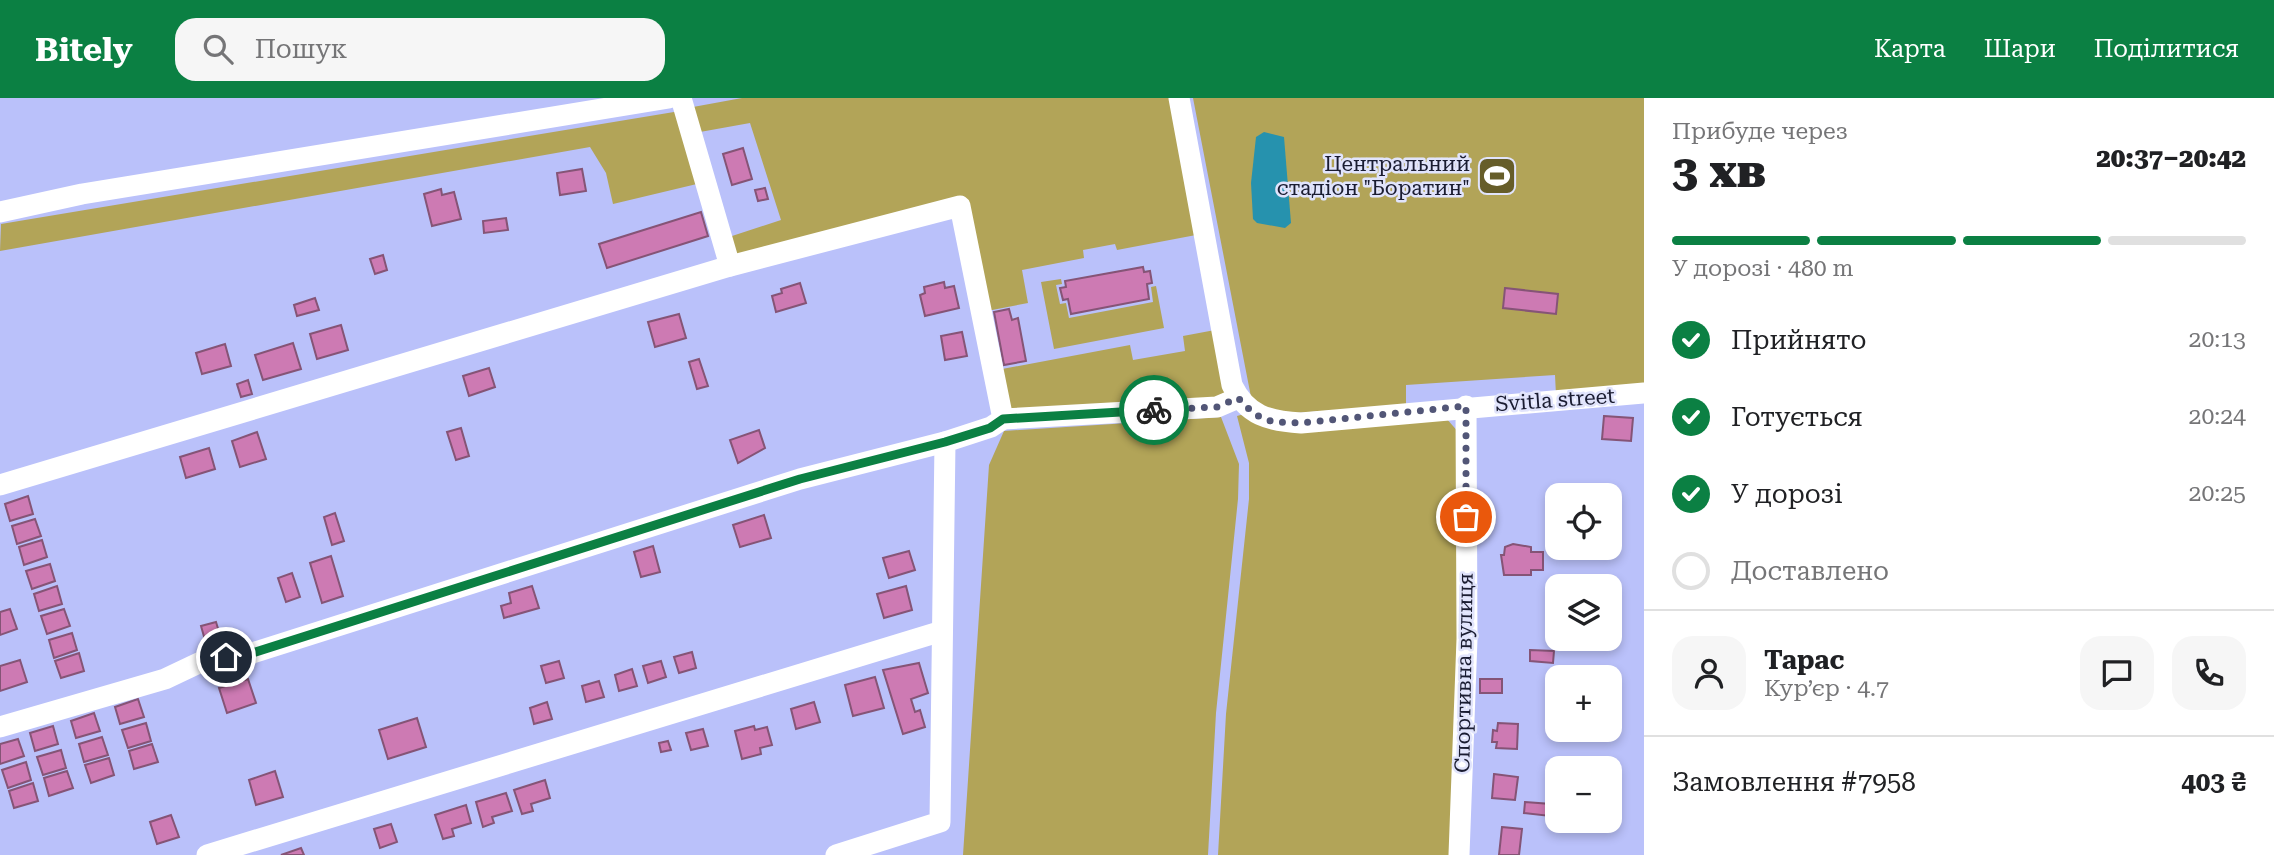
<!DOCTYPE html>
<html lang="uk">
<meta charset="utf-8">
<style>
:root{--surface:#fff;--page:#f6f6f6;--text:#202124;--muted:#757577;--line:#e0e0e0;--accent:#0b8043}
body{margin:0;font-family:"Roboto Serif",serif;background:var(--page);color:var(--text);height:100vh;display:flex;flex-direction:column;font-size:26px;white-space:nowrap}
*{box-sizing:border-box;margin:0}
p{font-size:23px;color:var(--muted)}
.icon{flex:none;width:38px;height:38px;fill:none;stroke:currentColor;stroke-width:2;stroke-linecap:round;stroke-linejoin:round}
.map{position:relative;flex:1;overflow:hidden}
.panel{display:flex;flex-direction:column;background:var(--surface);width:630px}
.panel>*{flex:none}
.controls{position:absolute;left:1545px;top:385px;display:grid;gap:14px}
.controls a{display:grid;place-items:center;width:77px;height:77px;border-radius:14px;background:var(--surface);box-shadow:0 4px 10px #0003;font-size:35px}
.pin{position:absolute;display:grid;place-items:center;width:60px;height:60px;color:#fff;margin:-30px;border:4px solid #fff;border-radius:50%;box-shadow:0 2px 7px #0007}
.courier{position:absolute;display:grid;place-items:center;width:70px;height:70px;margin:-35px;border:5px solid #0b8043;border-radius:50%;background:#fff;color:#222;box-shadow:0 2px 9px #0007}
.summary em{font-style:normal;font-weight:800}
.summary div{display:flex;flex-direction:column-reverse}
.summary{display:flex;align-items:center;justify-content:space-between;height:119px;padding:0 28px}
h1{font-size:46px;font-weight:800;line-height:52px}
.bar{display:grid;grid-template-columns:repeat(4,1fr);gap:10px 7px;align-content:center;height:84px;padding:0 28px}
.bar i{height:9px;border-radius:5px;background:var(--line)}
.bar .active{background:var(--accent)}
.bar p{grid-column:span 4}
.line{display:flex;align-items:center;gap:18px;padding:0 28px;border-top:2px solid var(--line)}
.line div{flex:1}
.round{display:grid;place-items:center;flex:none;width:74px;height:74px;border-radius:21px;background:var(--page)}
ol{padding:0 28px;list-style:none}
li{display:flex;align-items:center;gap:21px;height:77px}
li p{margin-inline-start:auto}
li .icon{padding:7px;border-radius:50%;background:var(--accent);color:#fff;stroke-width:4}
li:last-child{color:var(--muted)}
li i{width:38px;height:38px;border:4px solid var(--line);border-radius:50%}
header{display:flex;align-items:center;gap:42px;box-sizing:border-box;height:98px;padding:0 35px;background:var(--accent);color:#fff}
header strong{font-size:33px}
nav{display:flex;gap:38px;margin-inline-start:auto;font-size:24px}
.search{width:490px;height:63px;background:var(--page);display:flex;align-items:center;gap:18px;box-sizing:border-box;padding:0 24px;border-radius:21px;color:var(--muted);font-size:26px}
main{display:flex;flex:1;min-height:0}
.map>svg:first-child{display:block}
</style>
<header>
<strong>Bitely</strong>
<div class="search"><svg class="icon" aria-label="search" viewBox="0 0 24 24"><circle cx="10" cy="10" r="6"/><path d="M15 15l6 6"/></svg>Пошук</div>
<nav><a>Карта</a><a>Шари</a><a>Поділитися</a></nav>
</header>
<main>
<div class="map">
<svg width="1644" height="757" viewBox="0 0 1644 757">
<rect width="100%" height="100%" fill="#bac1fa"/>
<g fill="#b2a458">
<polygon points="742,0 1169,0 1196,137 1117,152 1115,146 1083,152 1084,160 1022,172 1028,205 987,213 964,98 735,160 729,139 781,122 750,25 700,34 693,9"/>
<polygon points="1193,0 1644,0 1644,291 1556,297 1555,277 1406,287 1406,307 1282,316 1260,309 1251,299"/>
<polygon points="680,13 701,85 613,106 606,75 590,49 0,153 1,126"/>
<polygon points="1061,181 1062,186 1056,187 1060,206 1066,205 1069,220 1153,204 1151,189 1156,188 1164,230 1054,251 1041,184"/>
<polygon points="1215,232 1226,293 1224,300 1009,312 1002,271 1130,247 1133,262 1185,253 1183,238"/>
<polygon points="1244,316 1446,320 1460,336 1458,560 1451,757 1218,757 1226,616 1249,401 1249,365 1237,318"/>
<polygon points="1221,319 1239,366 1238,401 1216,615 1208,757 963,757 989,367 1004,333"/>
</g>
<polygon fill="#2692ae" points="1264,34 1284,39 1291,125 1285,130 1257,125 1253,121 1251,85 1256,39"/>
<g fill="#cd7ab3" stroke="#855476" stroke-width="2">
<polygon points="743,50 752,81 732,87 723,56"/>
<polygon points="582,71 586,93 560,97 557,75"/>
<polygon points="765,90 768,101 758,103 755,92"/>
<polygon points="441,91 442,97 454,94 461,121 432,128 424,96"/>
<polygon points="701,114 708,138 607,170 599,146"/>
<polygon points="506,120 508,132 484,135 483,123"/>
<polygon points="383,157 387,172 375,176 370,161"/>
<polygon points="1143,169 1144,174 1150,173 1152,185 1147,186 1149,201 1071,216 1068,201 1063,202 1060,190 1066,189 1065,183"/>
<polygon points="944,184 945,190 954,188 959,210 925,218 920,197 925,195 924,189"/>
<polygon points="800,185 806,205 776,214 772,198 782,195 781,191"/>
<polygon points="1505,190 1558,196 1556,216 1503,210"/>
<polygon points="315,200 319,212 297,218 294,207"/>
<polygon points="1009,211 1012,222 1018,220 1026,263 1004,267 994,214"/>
<polygon points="679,216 686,240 655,249 648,224"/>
<polygon points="341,227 348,252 317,261 310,236"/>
<polygon points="962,234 967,258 945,262 941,238"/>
<polygon points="293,245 301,271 263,282 255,257"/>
<polygon points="225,246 231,268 202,276 196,255"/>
<polygon points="699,261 708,288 697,291 689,264"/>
<polygon points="489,270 495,289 469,298 463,278"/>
<polygon points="248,282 252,296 241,299 237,286"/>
<polygon points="1604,318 1633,320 1631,343 1602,341"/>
<polygon points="461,330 469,358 456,362 447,334"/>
<polygon points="759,332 765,350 738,365 730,342"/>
<polygon points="257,334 266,361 240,369 232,343"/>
<polygon points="209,350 215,371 186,380 180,359"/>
<polygon points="28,398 33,416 10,423 5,406"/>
<polygon points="335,415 344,443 332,447 324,419"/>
<polygon points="764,417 771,440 740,449 733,427"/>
<polygon points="35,421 41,438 17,446 12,428"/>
<polygon points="42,442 47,459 24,467 19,449"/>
<polygon points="1513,446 1531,449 1531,454 1543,454 1543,472 1531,472 1531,477 1504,477 1501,457 1504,457 1505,449"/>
<polygon points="653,448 660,474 641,479 634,454"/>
<polygon points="909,453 915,472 889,480 883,460"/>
<polygon points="331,458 343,498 322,505 310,465"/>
<polygon points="50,466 55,483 32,491 26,473"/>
<polygon points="292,475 300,499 286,504 278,480"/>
<polygon points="57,488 62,506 39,513 34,496"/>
<polygon points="532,488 539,510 504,520 501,508 511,505 509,495"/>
<polygon points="906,488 912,512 884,520 877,496"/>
<polygon points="10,511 17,531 0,537 0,514"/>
<polygon points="64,511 70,528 47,536 41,518"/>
<polygon points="216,524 220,537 205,542 201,528"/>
<polygon points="72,535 77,552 54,560 49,542"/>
<polygon points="1530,552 1554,553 1553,565 1530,563"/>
<polygon points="692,554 696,570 679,575 674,559"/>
<polygon points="79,555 84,573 61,580 55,563"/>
<polygon points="20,562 27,584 0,593 0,568"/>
<polygon points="559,563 564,580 546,585 541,568"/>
<polygon points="661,563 666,579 648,585 643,568"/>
<polygon points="919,565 928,595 911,601 915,614 920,612 925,629 903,636 883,572"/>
<polygon points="632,571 637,588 619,593 615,577"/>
<polygon points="875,579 884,610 853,618 845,587"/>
<polygon points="248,581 256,605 227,615 219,590"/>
<rect x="1480" y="581" width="22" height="14"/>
<polygon points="599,583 604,599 586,604 582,588"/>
<polygon points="138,601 144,619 120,626 115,609"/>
<polygon points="547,604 552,621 534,626 530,610"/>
<polygon points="814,604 820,624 796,631 791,611"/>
<polygon points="94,615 100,633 76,640 71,623"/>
<polygon points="417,620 426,649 388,661 379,632"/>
<polygon points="146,625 151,643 128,650 122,632"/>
<polygon points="1498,625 1518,626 1517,651 1496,650 1497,644 1492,644 1493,632 1497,633"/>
<polygon points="53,628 58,646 35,653 30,635"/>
<polygon points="754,628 755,632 767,629 772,647 760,650 761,656 742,661 735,633"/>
<polygon points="703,631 708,648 691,652 686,635"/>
<polygon points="102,639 108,657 84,664 79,646"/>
<polygon points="18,641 24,658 0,666 0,646"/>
<polygon points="668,643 671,652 661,654 659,645"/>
<polygon points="152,646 158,664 134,671 129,653"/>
<polygon points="61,652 66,670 43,677 37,659"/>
<polygon points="109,660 114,677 91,685 85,667"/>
<polygon points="26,664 31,682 8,690 2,672"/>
<polygon points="67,673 73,690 49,698 44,680"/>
<polygon points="275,673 283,699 256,707 249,682"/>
<polygon points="1494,676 1518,679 1515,702 1492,700"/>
<polygon points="545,682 550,700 531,706 533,713 522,716 514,692"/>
<polygon points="33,685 38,703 14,710 9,693"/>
<polygon points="506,695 512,713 492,719 494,725 483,729 476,704"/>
<polygon points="1525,704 1551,706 1550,718 1524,715"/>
<polygon points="466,707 471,725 452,731 454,738 443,741 435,717"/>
<polygon points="171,717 179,739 157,746 150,724"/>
<polygon points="391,726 397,744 380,750 374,731"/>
<polygon points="1502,729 1522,731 1519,757 1499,757"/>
<polygon points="301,750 304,757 281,757"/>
</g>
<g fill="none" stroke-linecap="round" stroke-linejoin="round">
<g stroke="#fff" stroke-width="21">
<path d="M1179 0 1232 287C1247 318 1269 323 1301 325L1644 295"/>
<polyline points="0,114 82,96 669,0"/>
<polyline points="730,168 960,108 1003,321 991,329 945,344 940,724 836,757"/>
<polyline points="1003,321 1217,309 1238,300"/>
<polyline points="0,387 730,168 681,0"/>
<polyline points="0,629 165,581 205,562 246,557 800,381 945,344"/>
<polyline points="207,757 942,533"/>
<polyline points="1459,757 1467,541 1466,308"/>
</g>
</g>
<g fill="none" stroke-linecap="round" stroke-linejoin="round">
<polyline stroke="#525677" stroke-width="7" stroke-dasharray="0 12.6" points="1154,312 1217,309 1238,300 1254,316 1273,324 1301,325 1466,308 1466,419"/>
<polyline stroke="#0b8043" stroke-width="9" points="226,559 246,557 800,381 945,344 990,330 1003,321 1154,312"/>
</g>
<defs>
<g id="stadium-square" transform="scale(2.0125)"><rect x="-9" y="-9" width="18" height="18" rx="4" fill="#665d29" stroke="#e1e4fc"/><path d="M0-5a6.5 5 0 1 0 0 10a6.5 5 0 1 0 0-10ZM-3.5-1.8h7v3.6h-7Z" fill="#fff"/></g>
</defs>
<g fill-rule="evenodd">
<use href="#stadium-square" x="1497" y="78"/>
</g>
<g text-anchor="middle" stroke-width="5" stroke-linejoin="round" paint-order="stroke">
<g font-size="21" fill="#1a1c31" stroke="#e1e4fc" text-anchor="end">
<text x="1470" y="73">Центральний<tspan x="1470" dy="24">стадіон "Боратин"</tspan></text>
</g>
<g font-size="21" fill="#1a1c31" stroke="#e1e4fc">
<text transform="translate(1555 302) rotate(-4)" y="7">Svitla street</text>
<text transform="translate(1464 575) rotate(-89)" y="7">Спортивна вулиця</text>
</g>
</g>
</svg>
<div class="controls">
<a><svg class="icon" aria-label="locate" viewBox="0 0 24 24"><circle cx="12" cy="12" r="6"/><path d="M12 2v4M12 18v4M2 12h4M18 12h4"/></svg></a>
<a><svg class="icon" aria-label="layers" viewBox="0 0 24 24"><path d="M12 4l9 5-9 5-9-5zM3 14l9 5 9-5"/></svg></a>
<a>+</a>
<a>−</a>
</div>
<div class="pin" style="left:1466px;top:419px;background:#ea580c"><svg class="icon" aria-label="bag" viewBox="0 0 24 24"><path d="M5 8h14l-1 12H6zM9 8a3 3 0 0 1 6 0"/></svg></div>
<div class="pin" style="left:226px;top:559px;background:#1f2937"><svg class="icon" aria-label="home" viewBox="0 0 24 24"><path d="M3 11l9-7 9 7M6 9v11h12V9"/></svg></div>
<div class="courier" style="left:1154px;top:312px"><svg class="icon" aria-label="bike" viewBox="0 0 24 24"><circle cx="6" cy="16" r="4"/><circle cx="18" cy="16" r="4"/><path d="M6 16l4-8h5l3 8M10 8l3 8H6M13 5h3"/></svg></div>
</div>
<section class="panel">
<div class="summary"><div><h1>3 хв</h1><p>Прибуде через</p></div><em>20:37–20:42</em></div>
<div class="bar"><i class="active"></i><i class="active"></i><i class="active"></i><i></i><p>У дорозі · 480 m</p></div>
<ol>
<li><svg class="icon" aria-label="check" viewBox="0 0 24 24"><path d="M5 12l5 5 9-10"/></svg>Прийнято<p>20:13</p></li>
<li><svg class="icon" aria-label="check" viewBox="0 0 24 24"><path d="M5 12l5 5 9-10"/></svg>Готується<p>20:24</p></li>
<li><svg class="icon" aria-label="check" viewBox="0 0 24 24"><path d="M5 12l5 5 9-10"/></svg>У дорозі<p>20:25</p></li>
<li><i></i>Доставлено</li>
</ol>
<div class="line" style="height:126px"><a class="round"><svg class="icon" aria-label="person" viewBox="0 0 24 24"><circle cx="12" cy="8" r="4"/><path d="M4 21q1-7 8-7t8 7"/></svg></a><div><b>Тарас</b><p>Кур’єр · 4.7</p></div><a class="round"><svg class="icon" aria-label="chat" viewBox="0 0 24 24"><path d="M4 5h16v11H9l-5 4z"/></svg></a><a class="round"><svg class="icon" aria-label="phone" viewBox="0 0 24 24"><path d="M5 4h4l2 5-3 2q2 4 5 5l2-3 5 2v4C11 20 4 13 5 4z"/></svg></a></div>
<div class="line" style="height:91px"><div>Замовлення #7958</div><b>403 ₴</b></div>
</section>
</main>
